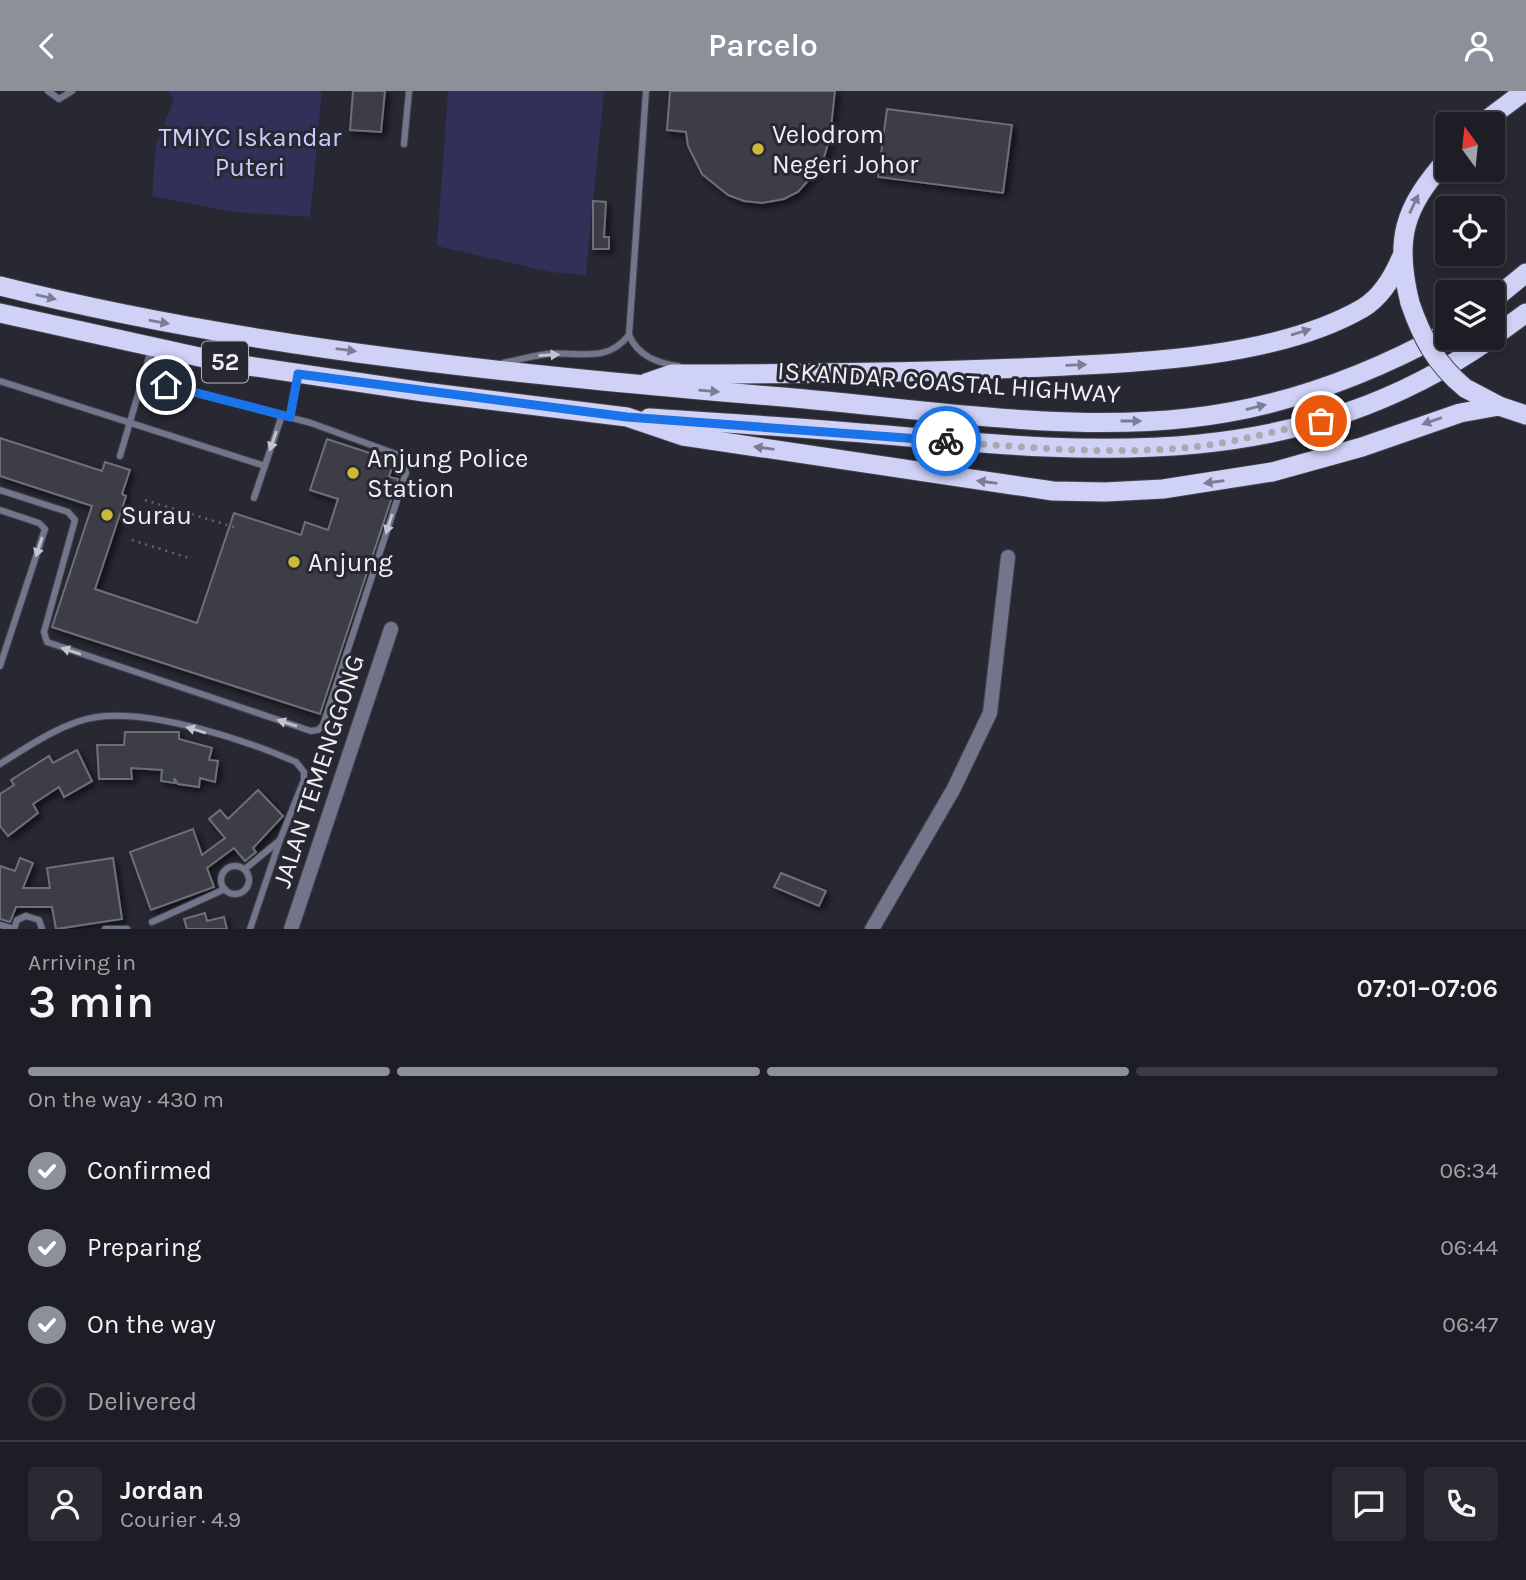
<!DOCTYPE html>
<meta charset="utf-8">
<style>
:root{--surface:#1d1e25;--page:#2a2b32;--text:#f1f3f6;--muted:#a0a2a7;--line:#3b3c42;--accent:#8c9099}
body{margin:0;font-family:Karla,sans-serif;background:var(--page);color:var(--text);height:100vh;display:flex;flex-direction:column;font-size:26px;white-space:nowrap}
*{box-sizing:border-box;margin:0}
p{font-size:23px;color:var(--muted)}
.icon{flex:none;width:38px;height:38px;fill:none;stroke:currentColor;stroke-width:2;stroke-linecap:round;stroke-linejoin:round}
.map{position:relative;height:838px;overflow:hidden}
.panel{display:flex;flex-direction:column;background:var(--surface);flex:1}
.panel>*{flex:none}
.needle{width:46px;rotate:345deg}
.fabs{position:absolute;left:1435px;top:21px;display:grid;gap:14px}
.fabs a{display:grid;place-items:center;width:70px;height:70px;border-radius:7px;background:var(--surface);box-shadow:0 4px 10px #0003,0 0 0 2px var(--line);font-size:35px}
.pin{position:absolute;display:grid;place-items:center;width:60px;height:60px;color:#fff;margin:-30px;border:4px solid #fff;border-radius:50%;box-shadow:0 2px 7px #0007}
.courier{position:absolute;display:grid;place-items:center;width:70px;height:70px;margin:-35px;border:5px solid #1a73e8;border-radius:50%;background:#fff;color:#222;box-shadow:0 2px 9px #0007}
.head em{font-style:normal;font-weight:600}
.head div{display:flex;flex-direction:column-reverse}
.head{display:flex;align-items:center;justify-content:space-between;height:119px;padding:0 28px}
h1{font-size:46px;font-weight:600;line-height:52px}
.bar{display:grid;grid-template-columns:repeat(4,1fr);gap:10px 7px;align-content:center;height:84px;padding:0 28px}
.bar i{height:9px;border-radius:5px;background:var(--line)}
.bar .selected{background:var(--accent)}
.bar p{grid-column:span 4}
.line{display:flex;align-items:center;gap:18px;padding:0 28px;border-top:2px solid var(--line)}
.line div{flex:1}
.round{display:grid;place-items:center;flex:none;width:74px;height:74px;border-radius:7px;background:var(--page)}
ol{padding:0 28px;list-style:none}
li{display:flex;align-items:center;gap:21px;height:77px}
li p{margin-inline-start:auto}
li .icon{padding:7px;border-radius:50%;background:var(--accent);color:#fff;stroke-width:4}
li:last-child{color:var(--muted)}
li i{width:38px;height:38px;border:4px solid var(--line);border-radius:50%}
header{display:flex;justify-content:space-between;align-items:center;height:91px;padding:0 28px;background:var(--accent);color:#fff;font-size:32px;font-weight:600}
.map>svg:first-child{display:block}
</style>
<header><svg class="icon" aria-label="back" viewBox="0 0 24 24"><path d="M15 5l-7 7 7 7"/></svg>Parcelo<svg class="icon" aria-label="person" viewBox="0 0 24 24"><circle cx="12" cy="8" r="4"/><path d="M4 21q1-7 8-7t8 7"/></svg></header>
<div class="map">
<svg width="1526" height="838" viewBox="0 0 1526 838">
<defs>
<filter id="shadow"><feDropShadow dx="3.5" dy="3.5" stdDeviation="3.5" flood-color="#0009"/></filter>
</defs>
<rect width="100%" height="100%" fill="#272831"/>
<g fill="#303059">
<polygon points="168,0 322,0 310,126 233,121 152,105 156,53 174,9"/>
<polygon points="448,0 604,0 586,184 550,181 437,155"/>
</g>
<g fill="#3d3e47" stroke="#6e6f79" stroke-width="2" filter="url(#shadow)">
<polygon points="353,0 385,0 381,41 350,39"/>
<polygon points="670,0 835,0 830,45 822,74 798,101 784,108 762,112 744,110 728,104 702,83 688,55 686,41 667,39"/>
<polygon points="887,18 1012,34 1003,102 878,86"/>
<polygon points="593,110 606,111 604,146 609,146 609,158 593,158"/>
<polygon points="0,347 102,380 105,371 130,379 122,403 126,405 95,498 197,532 234,422 301,444 305,431 328,439 338,408 310,399 327,348 394,370 389,386 398,388 320,623 52,536 92,415 0,385"/>
<polygon points="125,641 179,641 179,648 212,657 209,669 218,670 215,691 200,687 199,696 178,693 174,687 175,692 161,690 162,679 131,677 132,688 99,688 97,654 124,654"/>
<polygon points="77,659 92,690 64,706 59,696 33,713 38,722 8,745 0,735 0,703 14,694 11,689 49,665 53,672"/>
<polygon points="258,699 283,725 253,757 256,761 245,770 234,757 207,777 214,796 151,819 130,761 193,738 202,764 225,747 209,728 220,719 228,728"/>
<polygon points="20,767 33,772 23,797 50,797 47,777 113,767 122,828 56,838 52,816 16,816 10,831 0,828 0,775 15,780"/>
<polygon points="781,782 826,800 819,815 774,796"/>
<polygon points="205,822 207,830 224,826 227,838 187,838 184,828"/>
</g>
<g fill="none" stroke-linecap="round" stroke-linejoin="round">
<g stroke="#43444c" stroke-width="8">
<g id="service">
<polyline points="48,0 59,8 72,0"/>
<path d="M646 0 629 244C638 265 657 272 678 275"/>
<polyline points="404,53 409,0"/>
<path d="M503 272C517 269 532 265 547 263 579 260 606 273 629 244"/>
<polyline points="0,290 265,375"/>
<polyline points="290,326 298,285"/>
<polyline points="120,365 151,259"/>
<polyline points="0,399 68,421 75,429 44,541 47,551 311,640 318,639 323,634 406,382 404,374 396,363 311,332 143,288"/>
<polyline points="254,407 282,324"/>
<polyline points="0,419 39,432 45,438 0,575"/>
<path d="M0 673C27 656 65 630 97 626 151 618 246 649 296 671L304 681V689L280 749 250 838"/>
<circle cx="235" cy="789" r="14"/>
<polyline points="245,778 280,749"/>
<polyline points="152,831 225,798"/>
<polyline points="0,834 14,838"/>
<polyline points="14,838 17,829 26,825 39,829 42,838"/>
<polyline points="105,838 127,838"/>
</g>
</g>
<g stroke="#43444c" stroke-width="16">
<g id="tertiary">
<polyline points="291,838 391,538"/>
<polyline points="872,838 953,699 990,622 1008,466"/>
</g>
</g>
<g stroke="#43444c" stroke-width="21">
<g id="trunk">
<polyline points="1481,33 1525,0"/>
<path d="M0 195C263 261 536 285 805 308 928 319 1067 341 1189 327 1281 317 1367 285 1447 241"/>
<polyline points="1493,209 1526,182"/>
<path d="M1410 212C1394 147 1404 117 1447 68"/>
<polyline points="0,222 222,271 424,301 627,326 683,345 1053,400 1105,401 1163,398 1272,381 1362,356 1460,322 1499,315"/>
<polyline points="1493,246 1526,222"/>
<path d="M646 292 672 283C788 283 904 282 1021 277 1124 272 1272 270 1363 217 1381 206 1393 186 1401 167"/>
<polyline points="1465,297 1499,315 1526,324"/>
<path d="M649 327C728 332 807 337 886 344 1105 364 1302 380 1492 247"/>
</g>
</g>
<g stroke="#64656d" stroke-width="2.5" stroke-dasharray="2 5" stroke-linecap="butt">
<polyline points="145,409 237,437"/>
<polyline points="132,449 192,468"/>
</g>
<use href="#service" stroke="#73758c" stroke-width="6"/>
<use href="#tertiary" stroke="#73758c" stroke-width="14"/>
<use href="#trunk" stroke="#cfd2f6" stroke-width="19"/>
<g stroke="#43444c" stroke-width="21" stroke-linecap="butt">
<path id="trunk-bridge" d="M1410 212C1422 247 1436 273 1465 297"/>
</g>
<use href="#trunk-bridge" stroke="#cfd2f6" stroke-width="19"/>
</g>
<defs><path id="oneway-solid" d="M-6-.8H1V-3.2L6.5 0L1 3.2V.8H-6Z" transform="scale(1.75)"/></defs>
<g fill="#7b7d94">
<use href="#oneway-solid" transform="translate(1414 113) rotate(-65)"/>
<use href="#oneway-solid" transform="translate(46 206) rotate(13)"/>
<use href="#oneway-solid" transform="translate(159 231) rotate(10)"/>
<use href="#oneway-solid" transform="translate(1301 241) rotate(-17)"/>
<use href="#oneway-solid" transform="translate(346 259) rotate(7)"/>
<use href="#oneway-solid" transform="translate(1076 274) rotate(-2)"/>
<use href="#oneway-solid" transform="translate(709 300) rotate(5)"/>
<use href="#oneway-solid" transform="translate(1256 316) rotate(-14)"/>
<use href="#oneway-solid" transform="translate(1131 330)"/>
<use href="#oneway-solid" transform="translate(1432 330) rotate(161)"/>
<use href="#oneway-solid" transform="translate(764 357) rotate(-172)"/>
<use href="#oneway-solid" transform="translate(987 391) rotate(-172)"/>
<use href="#oneway-solid" transform="translate(1214 391) rotate(172)"/>
</g>
<g fill="#c4c4d0">
<use href="#oneway-solid" transform="translate(549 264) rotate(-3)"/>
<use href="#oneway-solid" transform="translate(273 350) rotate(109)"/>
<use href="#oneway-solid" transform="translate(389 433) rotate(108)"/>
<use href="#oneway-solid" transform="translate(39 456) rotate(108)"/>
<use href="#oneway-solid" transform="translate(71 560) rotate(-162)"/>
<use href="#oneway-solid" transform="translate(287 632) rotate(-162)"/>
<use href="#oneway-solid" transform="translate(196 639) rotate(-163)"/>
</g>
<g fill="none" stroke-linecap="round" stroke-linejoin="round">
<path stroke="#a9a9b0" stroke-width="7" stroke-dasharray="0 12.6" d="M946 350C1028 357 1112 364 1194 356 1237 351 1279 339 1321 330"/>
<polyline stroke="#1a73e8" stroke-width="9" points="166,294 290,326 298,283 627,326 946,350"/>
</g>
<g fill="#cbba39" stroke="#272831" stroke-width="2.5">
<circle cx="758" cy="58" r="7"/>
<circle cx="353" cy="382" r="7"/>
<circle cx="107" cy="424" r="7"/>
<circle cx="294" cy="471" r="7"/>
</g>
<g text-anchor="middle" stroke-width="6" stroke-linejoin="round" paint-order="stroke">
<rect fill="#272831" stroke="#b3b3ba" stroke-width="2" x="202" y="250.5" width="46" height="41" rx="5"/>
<g font-size="24" font-weight="bold" fill="#efeff5">
<text x="225" y="279">52</text>
</g>
<g font-size="26" fill="#efeff5" stroke="#272831" text-anchor="start">
<text x="772" y="52">Velodrom<tspan x="772" dy="30">Negeri Johor</tspan></text>
<text x="367" y="376">Anjung Police<tspan x="367" dy="30">Station</tspan></text>
<text x="121" y="433">Surau</text>
<text x="308" y="480">Anjung</text>
</g>
<g font-size="26" fill="#c9cdfd" stroke="#272831">
<text x="250" y="55">TMIYC Iskandar<tspan x="250" dy="30">Puteri</tspan></text>
</g>
<g font-size="26" fill="#efeff5" stroke="#272831">
<text transform="translate(949 291) rotate(4)" y="9">ISKANDAR COASTAL HIGHWAY</text>
<text transform="translate(318 680) rotate(-72)" y="9">JALAN TEMENGGONG</text>
</g>
</g>
</svg>
<div class="fabs">
<a><svg class="needle" viewBox="-14 -14 28 28"><path d="M0-13l5 13h-10z" fill="#e53935"/><path d="M0 13l5-13h-10z" fill="#a0a2a7"/></svg></a>
<a><svg class="icon" aria-label="locate" viewBox="0 0 24 24"><circle cx="12" cy="12" r="6"/><path d="M12 2v4M12 18v4M2 12h4M18 12h4"/></svg></a>
<a><svg class="icon" aria-label="layers" viewBox="0 0 24 24"><path d="M12 4l9 5-9 5-9-5zM3 14l9 5 9-5"/></svg></a>
</div>
<div class="pin" style="left:1321px;top:330px;background:#ea580c"><svg class="icon" aria-label="bag" viewBox="0 0 24 24"><path d="M5 8h14l-1 12H6zM9 8a3 3 0 0 1 6 0"/></svg></div>
<div class="pin" style="left:166px;top:294px;background:#1f2937"><svg class="icon" aria-label="home" viewBox="0 0 24 24"><path d="M3 11l9-7 9 7M6 9v11h12V9"/></svg></div>
<div class="courier" style="left:946px;top:350px"><svg class="icon" aria-label="bike" viewBox="0 0 24 24"><circle cx="6" cy="16" r="4"/><circle cx="18" cy="16" r="4"/><path d="M6 16l4-8h5l3 8M10 8l3 8H6M13 5h3"/></svg></div>
</div>
<section class="panel">
<div class="head"><div><h1>3 min</h1><p>Arriving in</p></div><em>07:01–07:06</em></div>
<div class="bar"><i class="selected"></i><i class="selected"></i><i class="selected"></i><i></i><p>On the way · 430 m</p></div>
<ol>
<li><svg class="icon" aria-label="check" viewBox="0 0 24 24"><path d="M5 12l5 5 9-10"/></svg>Confirmed<p>06:34</p></li>
<li><svg class="icon" aria-label="check" viewBox="0 0 24 24"><path d="M5 12l5 5 9-10"/></svg>Preparing<p>06:44</p></li>
<li><svg class="icon" aria-label="check" viewBox="0 0 24 24"><path d="M5 12l5 5 9-10"/></svg>On the way<p>06:47</p></li>
<li><i></i>Delivered</li>
</ol>
<div class="line" style="height:126px"><a class="round"><svg class="icon" aria-label="person" viewBox="0 0 24 24"><circle cx="12" cy="8" r="4"/><path d="M4 21q1-7 8-7t8 7"/></svg></a><div><b>Jordan</b><p>Courier · 4.9</p></div><a class="round"><svg class="icon" aria-label="chat" viewBox="0 0 24 24"><path d="M4 5h16v11H9l-5 4z"/></svg></a><a class="round"><svg class="icon" aria-label="phone" viewBox="0 0 24 24"><path d="M5 4h4l2 5-3 2q2 4 5 5l2-3 5 2v4C11 20 4 13 5 4z"/></svg></a></div>
</section>
